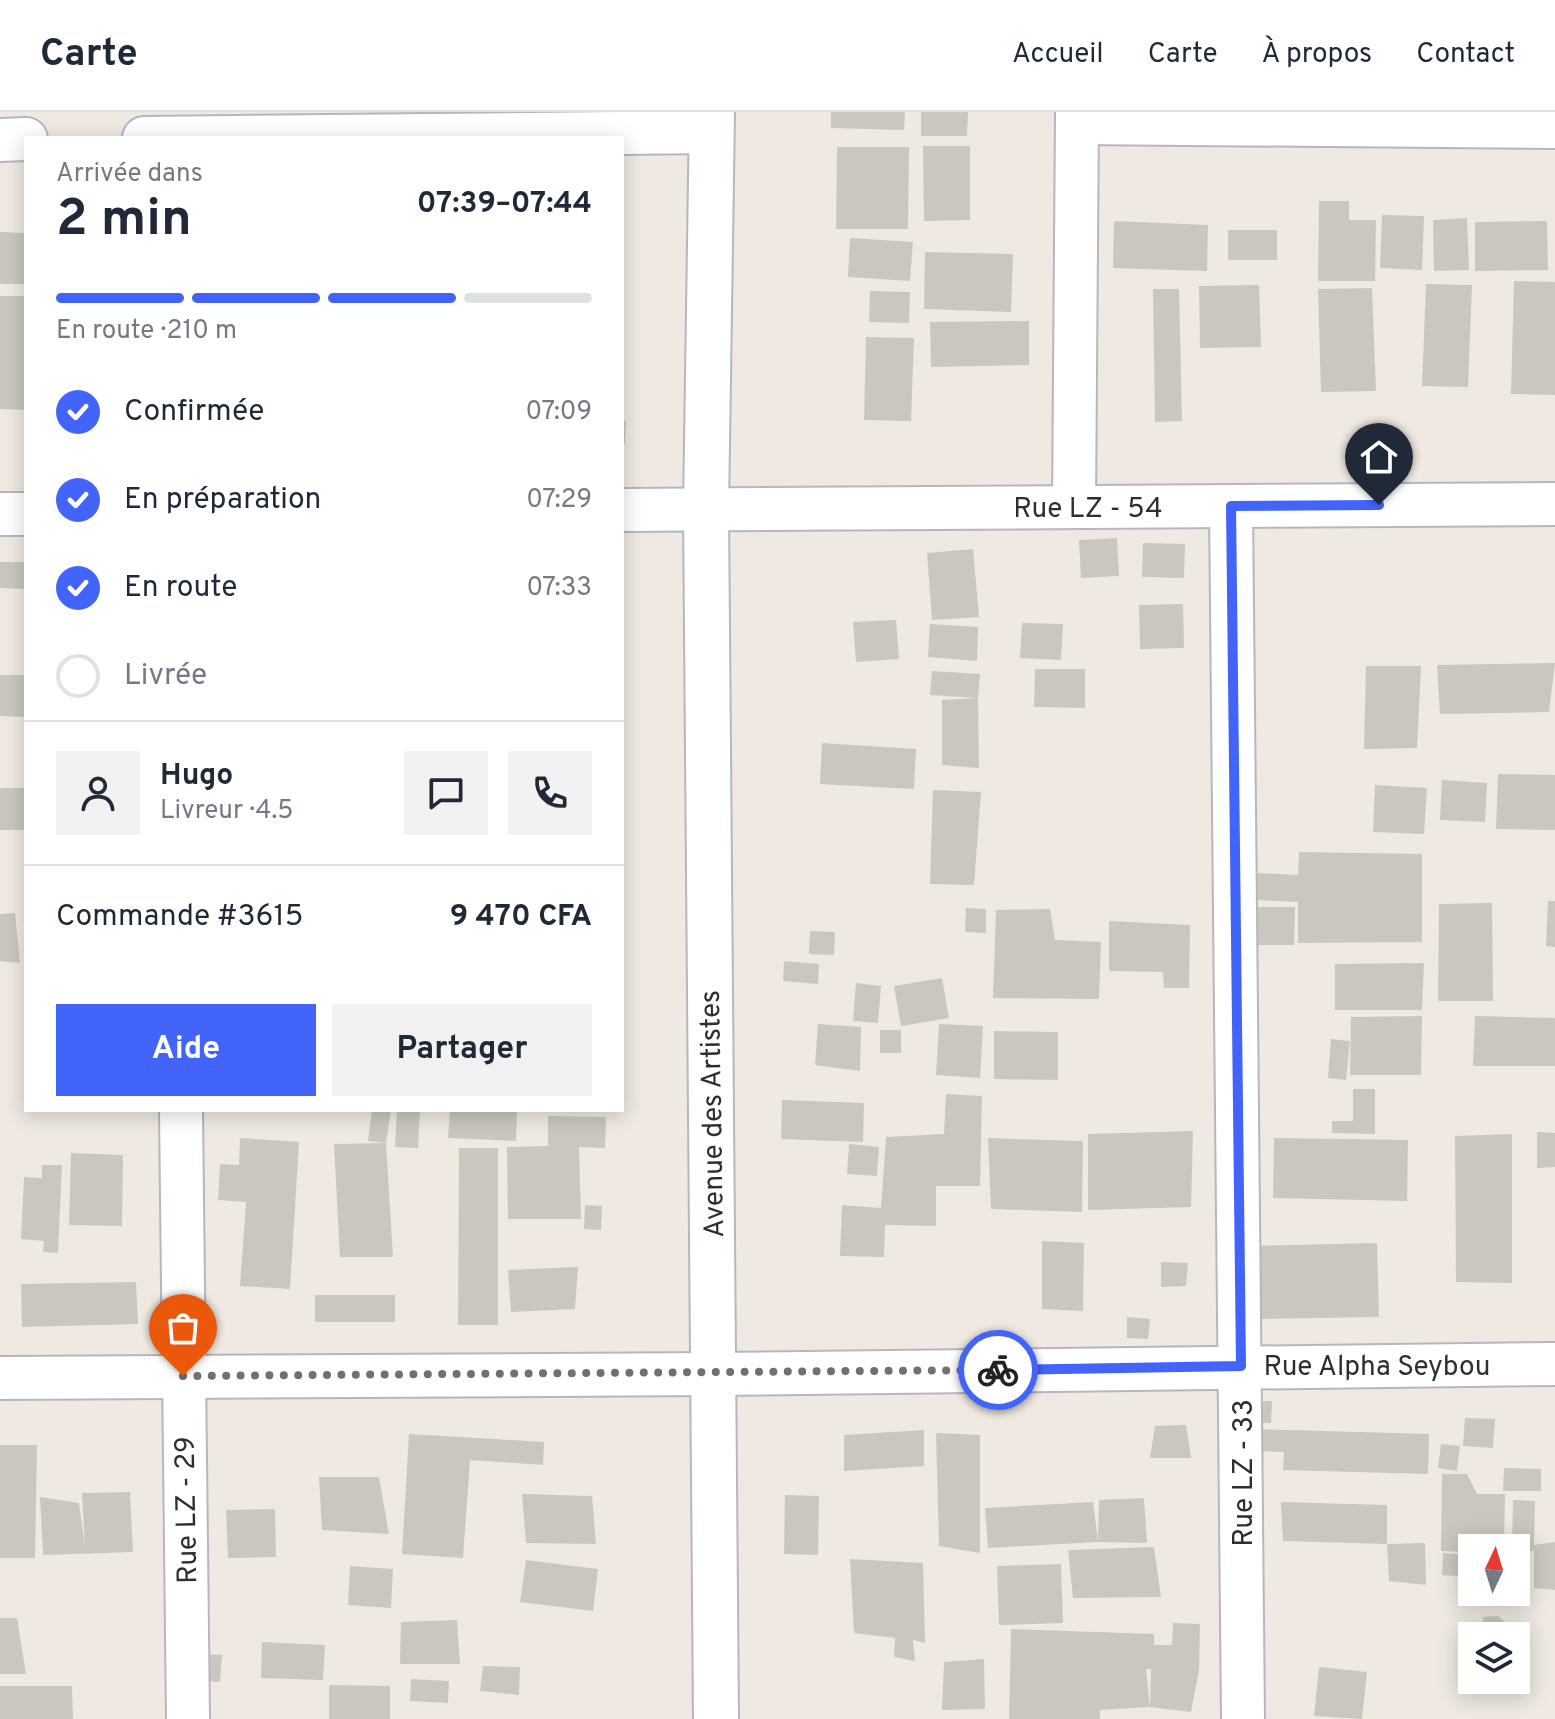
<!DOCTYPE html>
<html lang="fr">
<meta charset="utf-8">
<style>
:root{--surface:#fff;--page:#f2f2f3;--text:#1f2937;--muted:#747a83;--line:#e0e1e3;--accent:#4264fb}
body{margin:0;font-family:Overpass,sans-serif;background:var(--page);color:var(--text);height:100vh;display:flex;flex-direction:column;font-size:30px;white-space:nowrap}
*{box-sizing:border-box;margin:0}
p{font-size:26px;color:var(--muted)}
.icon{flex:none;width:44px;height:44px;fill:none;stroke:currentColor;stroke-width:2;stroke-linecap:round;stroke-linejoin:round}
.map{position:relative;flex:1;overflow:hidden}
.side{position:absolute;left:24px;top:24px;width:600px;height:976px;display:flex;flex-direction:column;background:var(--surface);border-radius:0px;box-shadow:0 4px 20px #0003}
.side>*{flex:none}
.needle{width:52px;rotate:4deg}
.controls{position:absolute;left:1458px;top:1422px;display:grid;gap:16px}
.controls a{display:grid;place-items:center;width:72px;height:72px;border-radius:0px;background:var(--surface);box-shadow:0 4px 20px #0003;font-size:40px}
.pin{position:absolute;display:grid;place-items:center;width:68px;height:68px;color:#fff;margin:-82px -34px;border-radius:50% 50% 50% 0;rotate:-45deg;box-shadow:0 0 8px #0007}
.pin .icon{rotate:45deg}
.courier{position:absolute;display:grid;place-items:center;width:80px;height:80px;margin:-40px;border:6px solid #4264fb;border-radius:50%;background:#fff;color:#222;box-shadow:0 2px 10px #0007}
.head em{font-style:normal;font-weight:700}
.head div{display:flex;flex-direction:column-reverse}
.head{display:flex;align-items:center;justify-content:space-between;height:136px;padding:0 32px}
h1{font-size:52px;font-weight:700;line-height:60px}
.bar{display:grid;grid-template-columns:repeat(4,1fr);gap:12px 8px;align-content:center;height:96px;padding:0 32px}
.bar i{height:10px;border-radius:6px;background:var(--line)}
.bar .current{background:var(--accent)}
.bar p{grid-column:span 4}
.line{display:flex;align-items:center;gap:20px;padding:0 32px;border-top:2px solid var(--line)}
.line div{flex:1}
.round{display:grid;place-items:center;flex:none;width:84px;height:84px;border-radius:0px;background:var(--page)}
ol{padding:0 32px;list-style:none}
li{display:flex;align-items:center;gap:24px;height:88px}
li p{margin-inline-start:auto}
li .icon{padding:8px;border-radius:50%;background:var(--accent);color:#fff;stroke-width:4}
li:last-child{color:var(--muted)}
li i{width:44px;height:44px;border:4px solid var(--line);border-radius:50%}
.primary-button{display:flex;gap:16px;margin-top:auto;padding:16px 32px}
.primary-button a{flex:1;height:92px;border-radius:0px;background:var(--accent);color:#fff;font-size:32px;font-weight:700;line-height:92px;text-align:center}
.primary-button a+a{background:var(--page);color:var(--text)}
header{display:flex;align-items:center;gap:48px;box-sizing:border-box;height:112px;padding:0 40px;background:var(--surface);border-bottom:2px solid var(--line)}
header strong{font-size:38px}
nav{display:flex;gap:44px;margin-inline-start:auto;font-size:28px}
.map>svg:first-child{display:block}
</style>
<header>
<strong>Carte</strong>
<nav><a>Accueil</a><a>Carte</a><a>À propos</a><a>Contact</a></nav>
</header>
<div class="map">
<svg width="1555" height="1607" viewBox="0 0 1555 1607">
<rect width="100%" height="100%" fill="#efe9e1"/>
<g fill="#cbc7bf">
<polygon points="831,0 905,0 904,18 831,16"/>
<polygon points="921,0 968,0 967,24 921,24"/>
<polygon points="923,34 970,34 970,108 924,109"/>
<polygon points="837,35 909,35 908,117 836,117"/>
<polygon points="1319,89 1349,89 1349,108 1376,108 1375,169 1318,169"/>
<polygon points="1382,103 1424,104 1422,158 1380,156"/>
<polygon points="1467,106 1469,158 1434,159 1433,108"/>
<polygon points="1114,109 1208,113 1207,159 1113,156"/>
<polygon points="1547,109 1548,158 1475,159 1475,110"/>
<rect x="1228" y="118" width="49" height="30"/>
<polygon points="0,120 26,121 26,172 0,172"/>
<polygon points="850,126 913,130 910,169 848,165"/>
<polygon points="925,140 1013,142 1011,200 924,197"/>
<polygon points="1514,169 1555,170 1555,283 1511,282"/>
<polygon points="1426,172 1472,173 1468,275 1422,274"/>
<polygon points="1259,173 1261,235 1200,236 1199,174"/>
<polygon points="1372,176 1376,279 1321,280 1318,177"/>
<polygon points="1153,177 1179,177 1182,309 1155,310"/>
<polygon points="870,179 910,180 909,211 869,210"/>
<polygon points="0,184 26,184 26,298 0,297"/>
<polygon points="1029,209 1029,253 931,255 930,210"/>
<polygon points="866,225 914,226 911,309 864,308"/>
<polygon points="622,309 626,309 625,332 622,332"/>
<polygon points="1117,426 1119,464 1081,466 1079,428"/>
<polygon points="1143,431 1185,432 1184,466 1142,465"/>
<polygon points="973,437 979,505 932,508 927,441"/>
<polygon points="0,450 26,450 26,477 0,476"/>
<polygon points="1183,492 1184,536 1140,537 1139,493"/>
<polygon points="896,508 899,547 856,550 853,510"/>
<polygon points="1022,511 1063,512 1061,548 1020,546"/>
<polygon points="930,512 978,515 977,549 928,545"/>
<polygon points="1555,551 1549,600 1440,602 1437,553"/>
<polygon points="1366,554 1421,554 1417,636 1364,637"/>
<polygon points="1035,557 1085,557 1085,596 1034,595"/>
<polygon points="932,559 980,562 978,586 930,583"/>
<polygon points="0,563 26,563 26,605 0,604"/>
<polygon points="978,586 979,656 942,653 942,588"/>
<polygon points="822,631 916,637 914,677 820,672"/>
<polygon points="1498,662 1555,663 1555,718 1496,717"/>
<polygon points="1442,668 1487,671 1485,710 1440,708"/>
<polygon points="1375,673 1427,676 1424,722 1373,720"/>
<rect x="0" y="676" width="26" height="42"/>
<polygon points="933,678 981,680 974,773 930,772"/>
<polygon points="1299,740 1422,742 1422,830 1298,831 1298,790 1256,788 1258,761 1298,763"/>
<polygon points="1548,789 1555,789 1555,835 1546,834"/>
<polygon points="1492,791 1493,889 1438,889 1439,792"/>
<polygon points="1250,795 1295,795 1294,833 1250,833"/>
<polygon points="966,796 986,797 986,821 965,820"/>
<polygon points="1050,797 1055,828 1101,830 1099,887 993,886 996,798"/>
<polygon points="15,801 20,851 0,849 0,802"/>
<polygon points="1109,809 1190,813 1189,876 1164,876 1163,860 1109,859"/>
<polygon points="810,819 835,820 834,843 809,842"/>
<polygon points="784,849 819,852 818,872 783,869"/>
<polygon points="1424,851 1422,898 1335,898 1335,852"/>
<polygon points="942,866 949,906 901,914 894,874"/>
<polygon points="856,871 881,874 878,911 853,909"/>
<polygon points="1422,904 1421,963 1350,963 1351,905"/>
<polygon points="1475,904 1555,906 1555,954 1473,954"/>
<polygon points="818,912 861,915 860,959 815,953"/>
<polygon points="939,912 983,914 980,966 936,963"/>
<rect x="880" y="918" width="21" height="23"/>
<polygon points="994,919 1058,920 1058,968 994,967"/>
<polygon points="1331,927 1350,929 1346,968 1328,966"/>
<polygon points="1353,977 1375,977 1375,1022 1332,1021 1332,1009 1353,1009"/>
<polygon points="946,982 982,984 980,1074 936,1074 936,1114 885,1113 884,1145 840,1144 842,1093 881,1096 886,1025 944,1022"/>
<polygon points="782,988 864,991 863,1030 781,1027"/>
<polygon points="372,998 391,998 386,1031 368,1029"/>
<polygon points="397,998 420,998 418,1036 395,1035"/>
<polygon points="450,998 517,998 516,1029 448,1026"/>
<polygon points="548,1004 606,1005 605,1036 579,1035 581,1107 508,1107 507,1035 548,1034"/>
<polygon points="1193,1019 1191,1095 1088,1098 1088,1022"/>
<polygon points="1537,1020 1555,1021 1555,1055 1537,1056"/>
<polygon points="1512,1022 1512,1171 1456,1170 1455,1024"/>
<polygon points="240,1026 299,1030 290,1177 240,1174 246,1090 218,1088 220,1052 239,1053"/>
<polygon points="988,1026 1083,1029 1082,1100 991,1097"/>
<polygon points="1274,1026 1408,1028 1407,1089 1273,1086"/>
<polygon points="386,1031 393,1145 340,1145 334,1032"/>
<polygon points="849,1032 879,1035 877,1064 847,1062"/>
<polygon points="459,1036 498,1036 498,1213 458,1213"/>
<polygon points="71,1041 123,1043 122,1114 69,1113"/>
<polygon points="42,1053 62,1053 58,1141 43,1140 44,1129 21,1127 24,1065 42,1066"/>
<polygon points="585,1093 602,1094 601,1118 584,1117"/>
<polygon points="1042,1129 1084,1131 1083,1199 1042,1197"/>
<polygon points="1377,1131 1379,1205 1255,1207 1251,1134"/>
<polygon points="1161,1150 1188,1151 1186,1174 1161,1175"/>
<polygon points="578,1155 575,1197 511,1200 508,1158"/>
<polygon points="136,1170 138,1212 22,1215 21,1172"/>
<rect x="315" y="1183" width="80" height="27"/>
<polygon points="1127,1205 1150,1207 1148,1227 1127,1226"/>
<polygon points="1256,1289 1272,1289 1271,1311 1255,1311"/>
<polygon points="1465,1306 1495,1307 1493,1336 1463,1334"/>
<polygon points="1186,1313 1191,1346 1150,1346 1155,1314"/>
<polygon points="1253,1317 1429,1322 1428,1362 1283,1358 1284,1340 1253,1339"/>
<polygon points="924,1318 924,1354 844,1359 844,1323"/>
<polygon points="936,1321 980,1323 980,1441 939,1434"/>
<polygon points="409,1322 544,1330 543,1353 470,1348 463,1446 402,1442"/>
<polygon points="1441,1332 1460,1334 1457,1359 1438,1356"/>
<polygon points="0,1333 37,1333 35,1446 0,1446"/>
<polygon points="1504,1356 1541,1357 1541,1379 1503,1379"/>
<polygon points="1442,1362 1467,1362 1477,1382 1505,1382 1504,1436 1472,1436 1472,1440 1441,1439"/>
<polygon points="319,1365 379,1365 389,1422 322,1418"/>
<polygon points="130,1380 133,1440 43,1443 40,1385 79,1391 85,1435 82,1381"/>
<polygon points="522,1382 592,1384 596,1432 526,1431"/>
<polygon points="785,1383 819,1384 818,1443 784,1442"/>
<polygon points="1144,1386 1147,1431 1098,1430 1099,1388"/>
<polygon points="1513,1388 1535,1389 1534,1433 1555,1430 1555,1478 1534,1476 1534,1439 1516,1439 1516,1436 1512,1436"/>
<polygon points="1093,1390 1098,1430 988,1436 985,1396"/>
<polygon points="1281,1390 1387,1393 1387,1432 1283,1429"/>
<polygon points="275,1397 276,1445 228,1446 226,1398"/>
<polygon points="1425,1431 1426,1473 1389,1469 1387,1432"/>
<polygon points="1154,1435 1161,1485 1073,1486 1068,1438"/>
<polygon points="1443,1441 1472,1443 1472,1465 1442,1463"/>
<polygon points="850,1447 923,1451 925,1531 913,1528 915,1549 894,1545 895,1526 854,1521"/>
<polygon points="526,1448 598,1457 593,1499 520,1490"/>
<polygon points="1061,1452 1063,1511 999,1513 997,1454"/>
<polygon points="350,1454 393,1457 391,1496 348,1493"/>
<polygon points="1498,1504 1517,1521 1517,1524 1484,1524 1483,1505"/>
<polygon points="0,1506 17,1506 26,1562 0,1562"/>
<polygon points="457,1508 460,1552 400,1552 401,1510"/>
<polygon points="1173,1511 1200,1512 1199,1558 1191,1600 1150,1595 1151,1557 1146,1557 1150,1595 1100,1598 1100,1607 1009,1607 1011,1517 1154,1522 1154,1533 1172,1533"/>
<polygon points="262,1530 325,1533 323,1568 261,1566"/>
<polygon points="191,1542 222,1543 220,1570 190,1568"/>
<polygon points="984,1547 985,1597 942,1598 944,1550"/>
<polygon points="483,1554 520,1555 519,1583 480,1579"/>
<polygon points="1319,1555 1367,1560 1362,1607 1314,1604"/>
<polygon points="411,1567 449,1569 448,1591 410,1589"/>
<polygon points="329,1573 390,1574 390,1607 329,1607"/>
<polygon points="0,1574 72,1574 73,1607 0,1607"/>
</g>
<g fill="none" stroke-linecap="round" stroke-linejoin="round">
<g stroke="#b4b7c1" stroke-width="46">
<g id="minor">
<polyline points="1077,11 1555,15"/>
<polyline points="144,26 712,20"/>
<polyline points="0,28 26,27"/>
<polyline points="1231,394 1243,1607"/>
<polyline points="1074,395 1077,0"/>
<polyline points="622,398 1555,392"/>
<polyline points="0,402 26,402"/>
<polyline points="181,998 188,1607"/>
<polyline points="0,1266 714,1262 1555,1252"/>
</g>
</g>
<g stroke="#b4b7c1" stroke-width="48">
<polyline id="tertiary" points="712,0 706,397 716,1607"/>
</g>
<use href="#minor" stroke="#fff" stroke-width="42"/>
<use href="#tertiary" stroke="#fff" stroke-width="44"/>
</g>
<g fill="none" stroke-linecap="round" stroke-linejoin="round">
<polyline stroke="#726f6d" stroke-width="8" stroke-dasharray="0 14.4" points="183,1264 998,1258"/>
<polyline stroke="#4264fb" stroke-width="10" points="998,1258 1241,1254 1231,394 1379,393"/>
</g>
<g text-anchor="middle" stroke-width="6" stroke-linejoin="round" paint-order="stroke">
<g font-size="28" fill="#2e2e2e" stroke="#fff">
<text x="1088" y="405">Rue LZ - 54</text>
<text transform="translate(711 1002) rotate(-91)" y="10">Avenue des Artistes</text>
<text x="1377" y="1263">Rue Alpha Seybou</text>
<text transform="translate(1242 1361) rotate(-90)" y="10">Rue LZ - 33</text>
<text transform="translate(185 1398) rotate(-91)" y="10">Rue LZ - 29</text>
</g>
</g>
</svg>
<div class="controls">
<a><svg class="needle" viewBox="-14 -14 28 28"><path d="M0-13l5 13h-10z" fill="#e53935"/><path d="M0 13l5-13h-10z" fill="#747a83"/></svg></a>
<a><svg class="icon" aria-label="layers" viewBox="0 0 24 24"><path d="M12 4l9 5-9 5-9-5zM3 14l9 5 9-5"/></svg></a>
</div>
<div class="pin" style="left:183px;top:1264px;background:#ea580c"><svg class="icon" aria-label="bag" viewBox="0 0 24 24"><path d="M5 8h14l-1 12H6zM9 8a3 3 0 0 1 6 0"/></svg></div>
<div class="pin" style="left:1379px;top:393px;background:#1f2937"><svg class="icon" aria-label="home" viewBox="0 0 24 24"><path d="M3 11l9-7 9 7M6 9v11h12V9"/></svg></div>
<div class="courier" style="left:998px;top:1258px"><svg class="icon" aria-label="bike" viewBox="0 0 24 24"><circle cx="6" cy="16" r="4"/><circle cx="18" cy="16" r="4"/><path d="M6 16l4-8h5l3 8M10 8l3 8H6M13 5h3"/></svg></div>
<section class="side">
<div class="head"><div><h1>2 min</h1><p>Arrivée dans</p></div><em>07:39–07:44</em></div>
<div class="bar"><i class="current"></i><i class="current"></i><i class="current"></i><i></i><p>En route · 210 m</p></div>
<ol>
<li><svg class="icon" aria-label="check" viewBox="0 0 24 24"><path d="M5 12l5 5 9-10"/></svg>Confirmée<p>07:09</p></li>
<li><svg class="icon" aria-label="check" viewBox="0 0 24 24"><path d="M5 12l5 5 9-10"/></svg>En préparation<p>07:29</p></li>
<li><svg class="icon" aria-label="check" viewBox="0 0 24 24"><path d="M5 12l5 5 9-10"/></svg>En route<p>07:33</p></li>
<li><i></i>Livrée</li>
</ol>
<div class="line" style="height:144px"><a class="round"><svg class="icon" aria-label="person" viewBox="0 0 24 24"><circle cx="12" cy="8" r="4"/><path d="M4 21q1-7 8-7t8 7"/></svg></a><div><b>Hugo</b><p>Livreur · 4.5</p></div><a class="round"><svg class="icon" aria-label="chat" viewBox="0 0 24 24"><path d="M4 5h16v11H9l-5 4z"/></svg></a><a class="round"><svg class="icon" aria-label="phone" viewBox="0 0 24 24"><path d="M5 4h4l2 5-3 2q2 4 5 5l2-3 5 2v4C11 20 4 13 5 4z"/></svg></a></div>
<div class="line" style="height:104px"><div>Commande #3615</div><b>9 470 CFA</b></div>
<div class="primary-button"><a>Aide</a><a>Partager</a></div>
</section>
</div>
